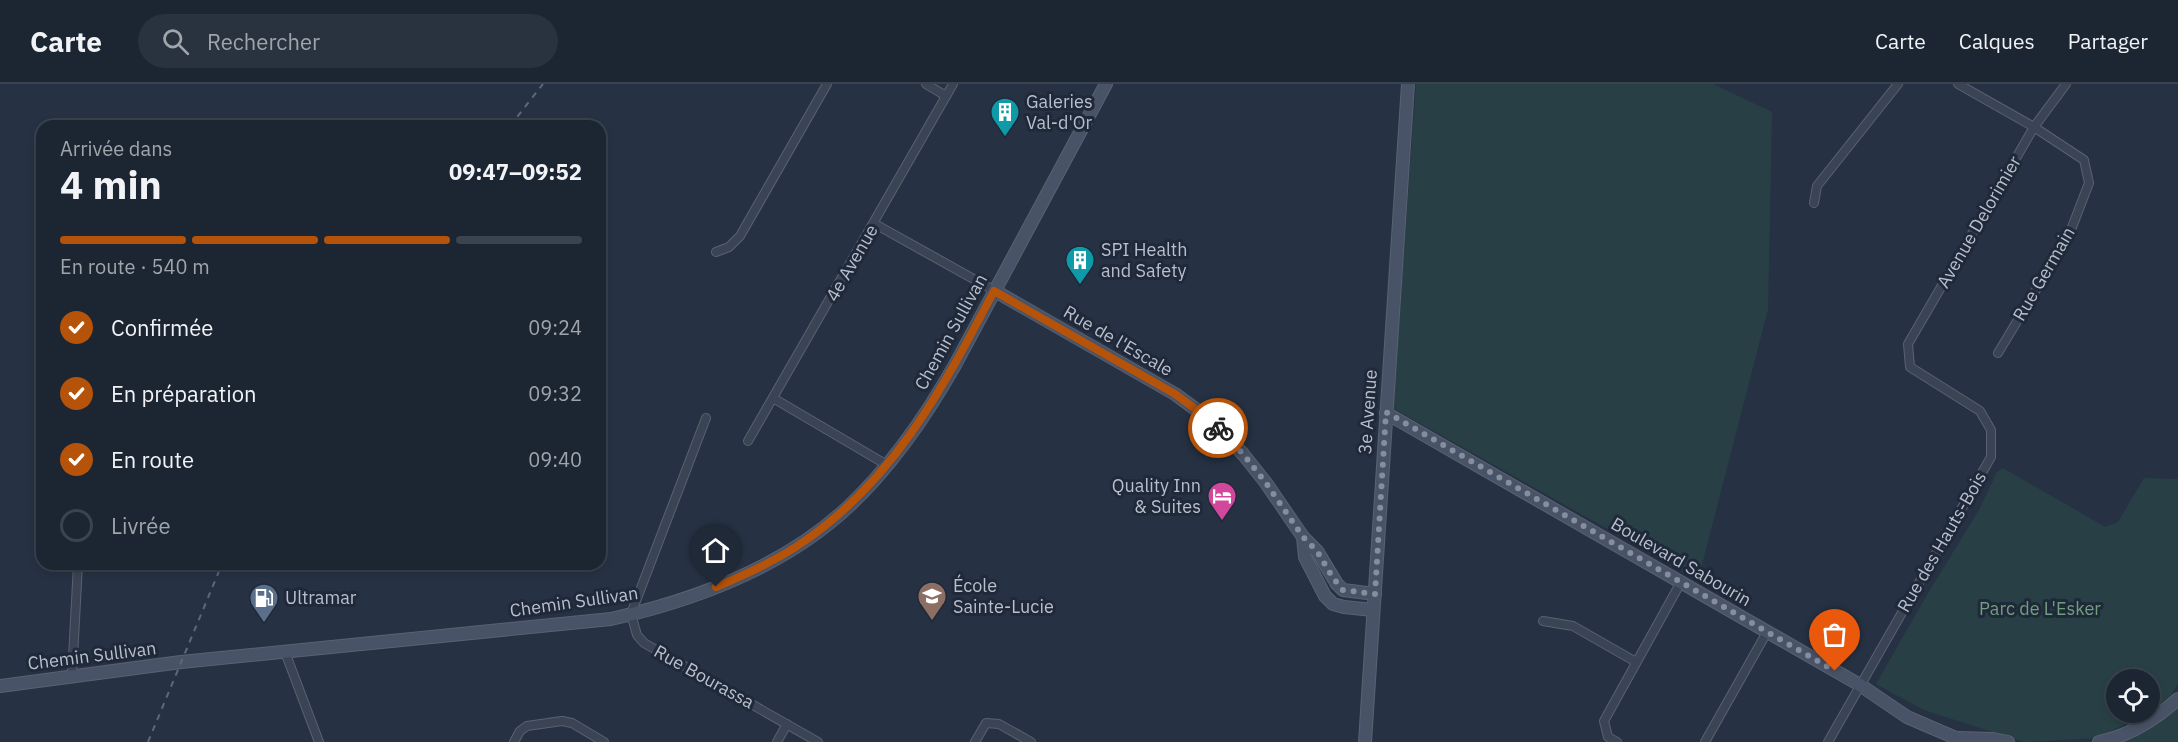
<!DOCTYPE html>
<html lang="fr">
<meta charset="utf-8">
<style>
:root{--surface:#1c2633;--page:#29323f;--text:#f1f3f6;--muted:#a0a5ac;--line:#3a434e;--accent:#b45309}
body{margin:0;font-family:"IBM Plex Sans",sans-serif;background:var(--page);color:var(--text);height:100vh;display:flex;flex-direction:column;font-size:22px;white-space:nowrap}
*{box-sizing:border-box;margin:0}
p{font-size:20px;color:var(--muted)}
.icon{flex:none;width:33px;height:33px;fill:none;stroke:currentColor;stroke-width:2;stroke-linecap:round;stroke-linejoin:round}
.map{position:relative;flex:1;overflow:hidden}
.sheet{position:absolute;left:36px;top:36px;width:570px;height:450px;display:flex;flex-direction:column;background:var(--surface);border-radius:18px;box-shadow:0 3px 9px #0003,0 0 0 2px var(--line)}
.sheet>*{flex:none}
.buttons{position:absolute;left:2106px;top:585px;display:grid;gap:12px}
.buttons a{display:grid;place-items:center;width:54px;height:54px;border-radius:50%;background:var(--surface);box-shadow:0 3px 9px #0003,0 0 0 2px var(--line);font-size:30px}
.pin{position:absolute;display:grid;place-items:center;width:51px;height:51px;color:#fff;margin:-62px -26px;border-radius:50% 50% 50% 0;rotate:-45deg;box-shadow:0 0 6px #0007}
.pin .icon{rotate:45deg}
.courier{position:absolute;display:grid;place-items:center;width:60px;height:60px;margin:-30px;border:4px solid #b45309;border-radius:50%;background:#fff;color:#222;box-shadow:0 2px 8px #0007}
.overview em{font-style:normal;font-weight:800}
.overview div{display:flex;flex-direction:column-reverse}
.overview{display:flex;align-items:center;justify-content:space-between;height:102px;padding:0 24px}
h1{font-size:39px;font-weight:800;line-height:45px}
.bar{display:grid;grid-template-columns:repeat(4,1fr);gap:9px 6px;align-content:center;height:72px;padding:0 24px}
.bar i{height:8px;border-radius:4px;background:var(--line)}
.bar .selected{background:var(--accent)}
.bar p{grid-column:span 4}
ol{padding:0 24px;list-style:none}
li{display:flex;align-items:center;gap:18px;height:66px}
li p{margin-inline-start:auto}
li .icon{padding:6px;border-radius:50%;background:var(--accent);color:#fff;stroke-width:4}
li:last-child{color:var(--muted)}
li i{width:33px;height:33px;border:3px solid var(--line);border-radius:50%}
header{display:flex;align-items:center;gap:36px;box-sizing:border-box;height:84px;padding:0 30px;background:var(--surface);border-bottom:2px solid var(--line)}
header strong{font-size:28px}
nav{display:flex;gap:33px;margin-inline-start:auto;font-size:21px}
.search{width:420px;height:54px;background:var(--page);display:flex;align-items:center;gap:15px;box-sizing:border-box;padding:0 21px;border-radius:33px;color:var(--muted);font-size:22px}
.map>svg:first-child{display:block}
</style>
<header>
<strong>Carte</strong>
<div class="search"><svg class="icon" aria-label="search" viewBox="0 0 24 24"><circle cx="10" cy="10" r="6"/><path d="M15 15l6 6"/></svg>Rechercher</div>
<nav><a>Carte</a><a>Calques</a><a>Partager</a></nav>
</header>
<div class="map">
<svg width="2178" height="658" viewBox="0 0 2178 658">
<rect width="100%" height="100%" fill="#263244"/>
<g fill="#284045">
<polygon points="1416,0 1713,0 1772,28 1768,225 1698,496 1393,324"/>
<path d="M2003 384 2105 443 2118 438 2144 394 2178 395V599C2171 613 2163 621 2150 627V596H2116V628L2147 629 2098 654 2024 658 1924 626 1876 600 1928 509 1979 426 1997 388Z"/>
<polygon points="2178,622 2178,658 2107,658"/>
</g>
<g fill="none" stroke-linecap="round" stroke-linejoin="round">
<g stroke="#596271" stroke-width="10">
<g id="street">
<polyline points="926,0 946,12"/>
<polyline points="1958,0 2034,43 2084,76 2089,99 2069,151 1998,269"/>
<polyline points="1814,119 1817,102 1898,0"/>
<polyline points="875,140 995,207"/>
<polyline points="716,168 729,163 740,152 827,0"/>
<polyline points="773,314 887,381"/>
<polyline points="706,334 631,530 637,551 644,559 818,658"/>
<polyline points="748,357 953,0"/>
<polyline points="1543,537 1573,542 1636,578"/>
<polyline points="285,568 319,658"/>
<polyline points="72,592 78,480"/>
<polyline points="514,658 520,647 527,642 562,637 572,639 604,658"/>
<polyline points="777,658 787,640"/>
<polyline points="975,658 986,639 999,640 1031,658"/>
<polyline points="1617,658 1608,653 1604,637 1681,498"/>
<polyline points="1705,658 1767,548"/>
<polyline points="1828,658 1991,373 1991,346 1980,327 1910,283 1908,260 2034,43 2066,0"/>
</g>
</g>
<g stroke="#596271" stroke-width="14">
<g id="secondary">
<polyline points="995,207 1175,310 1209,335 1243,370 1266,399 1303,453 1317,467 1337,500 1343,506 1375,510"/>
<polyline points="1386,329 1860,601 1907,633 1965,658"/>
<polyline points="1303,453 1305,473 1325,512 1333,520 1344,523 1373,526"/>
<path d="M0 602 181 578 611 535C695 516 784 483 848 423 892 382 926 332 955 281L1106 0"/>
<polyline points="1959,654 1993,655 2008,658"/>
<polyline points="1365,658 1408,0"/>
<path d="M2099 658C2129 652 2156 635 2178 615"/>
</g>
</g>
<use href="#street" stroke="#3b4454" stroke-width="8"/>
<use href="#secondary" stroke="#495367" stroke-width="12"/>
<g stroke="#5d687b" stroke-width="2" stroke-dasharray="6 6" stroke-linecap="butt">
<polyline points="510,42 543,0"/>
<polyline points="148,658 222,480"/>
</g>
</g>
<g fill="none" stroke-linecap="round" stroke-linejoin="round">
<polyline stroke="#858e9d" stroke-width="6" stroke-dasharray="0 10.8" points="1218,344 1243,370 1266,399 1303,453 1317,467 1333,494 1343,506 1375,510 1386,328 1835,587"/>
<path stroke="#b45309" stroke-width="8" d="M716 503C742 492 769 480 794 464 891 402 942 306 994 207L1175 310 1209 335 1218 344"/>
</g>
<defs>
<g id="building-pin" transform="scale(1.5)"><path d="M0 17L-7.5 6A9.5 9.5 0 1 1 7.5 6Z" fill="#0f9aa8" stroke="#1f2939"/><path d="M-4-6H4V6H1V3H-1V6H-4ZM-2.5-4.3h1.7v1.8h-1.7ZM.8-4.3h1.7v1.8H.8ZM-2.5-1h1.7V.8h-1.7ZM.8-1h1.7V.8H.8Z" fill="#fff"/></g>
<g id="hotel-pin" transform="scale(1.5)"><path d="M0 17L-7.5 6A9.5 9.5 0 1 1 7.5 6Z" fill="#d1479c" stroke="#1f2939"/><path d="M-6-4.5h1.5V1H6V5H4.5V3h-9V5H-6ZM-4 0a1.8 1.8 0 1 1 3.6 0ZM.5 0V-2.5h3Q6-2.5 6 0Z" fill="#fff"/></g>
<g id="school-pin" transform="scale(1.5)"><path d="M0 17L-7.5 6A9.5 9.5 0 1 1 7.5 6Z" fill="#8d6e63" stroke="#1f2939"/><path d="M0-5L7-2L0 1L-7-2ZM-4 1L0 2.5L4 1V4Q0 6-4 4Z" fill="#fff"/></g>
<g id="fuel-pin" transform="scale(1.5)"><path d="M0 17L-7.5 6A9.5 9.5 0 1 1 7.5 6Z" fill="#5c6f8a" stroke="#1f2939"/><path d="M-5.5-6h7V0h2V4h1.3V-2.5L3-4.5l.8-.8L6-3V5H2.5V1h-1V6h-7ZM-4.2-4.7v3.2H.2V-4.7Z" fill="#fff"/></g>
</defs>
<g fill-rule="evenodd">
<use href="#building-pin" x="1005" y="28"/>
<use href="#building-pin" x="1080" y="176"/>
<use href="#hotel-pin" x="1222" y="412"/>
<use href="#school-pin" x="932" y="512"/>
<use href="#fuel-pin" x="264" y="514"/>
</g>
<g text-anchor="middle" stroke-width="6" stroke-linejoin="round" paint-order="stroke">
<g font-size="18" fill="#b8bfcd" stroke="#1f2939" text-anchor="start">
<text x="1026" y="24">Galeries<tspan x="1026" dy="21">Val-d'Or</tspan></text>
<text x="1101" y="172">SPI Health<tspan x="1101" dy="21">and Safety</tspan></text>
<text x="1201" y="408" text-anchor="end">Quality Inn<tspan x="1201" dy="21">&amp; Suites</tspan></text>
<text x="953" y="508">École<tspan x="953" dy="21">Sainte-Lucie</tspan></text>
<text x="285" y="520">Ultramar</text>
</g>
<g font-size="18" fill="#b8bfcd" stroke="#1f2939">
<text transform="translate(1979 138) rotate(-60)" y="6">Avenue Delorimier</text>
<text transform="translate(852 179) rotate(-60)" y="6">4e Avenue</text>
<text transform="translate(2044 190) rotate(-60)" y="6">Rue Germain</text>
<text transform="translate(951 248) rotate(-61)" y="6">Chemin Sullivan</text>
<text transform="translate(1118 257) rotate(30)" y="6">Rue de l'Escale</text>
<text transform="translate(1368 328) rotate(-86)" y="6">3e Avenue</text>
<text transform="translate(1942 458) rotate(-60)" y="6">Rue des Hauts-Bois</text>
<text transform="translate(1681 478) rotate(30)" y="6">Boulevard Sabourin</text>
<text transform="translate(574 518) rotate(-8)" y="6">Chemin Sullivan</text>
<text transform="translate(92 572) rotate(-7)" y="6">Chemin Sullivan</text>
<text transform="translate(704 593) rotate(29)" y="6">Rue Bourassa</text>
</g>
<g font-size="18" fill="#6f9f7c" stroke="#1f2939">
<text x="2040" y="531">Parc de L'Esker</text>
</g>
</g>
</svg>
<div class="buttons">
<a><svg class="icon" aria-label="locate" viewBox="0 0 24 24"><circle cx="12" cy="12" r="6"/><path d="M12 2v4M12 18v4M2 12h4M18 12h4"/></svg></a>
</div>
<div class="pin" style="left:1835px;top:587px;background:#ea580c"><svg class="icon" aria-label="bag" viewBox="0 0 24 24"><path d="M5 8h14l-1 12H6zM9 8a3 3 0 0 1 6 0"/></svg></div>
<div class="pin" style="left:716px;top:503px;background:#1f2937"><svg class="icon" aria-label="home" viewBox="0 0 24 24"><path d="M3 11l9-7 9 7M6 9v11h12V9"/></svg></div>
<div class="courier" style="left:1218px;top:344px"><svg class="icon" aria-label="bike" viewBox="0 0 24 24"><circle cx="6" cy="16" r="4"/><circle cx="18" cy="16" r="4"/><path d="M6 16l4-8h5l3 8M10 8l3 8H6M13 5h3"/></svg></div>
<section class="sheet">
<div class="overview"><div><h1>4 min</h1><p>Arrivée dans</p></div><em>09:47–09:52</em></div>
<div class="bar"><i class="selected"></i><i class="selected"></i><i class="selected"></i><i></i><p>En route · 540 m</p></div>
<ol>
<li><svg class="icon" aria-label="check" viewBox="0 0 24 24"><path d="M5 12l5 5 9-10"/></svg>Confirmée<p>09:24</p></li>
<li><svg class="icon" aria-label="check" viewBox="0 0 24 24"><path d="M5 12l5 5 9-10"/></svg>En préparation<p>09:32</p></li>
<li><svg class="icon" aria-label="check" viewBox="0 0 24 24"><path d="M5 12l5 5 9-10"/></svg>En route<p>09:40</p></li>
<li><i></i>Livrée</li>
</ol>
</section>
</div>
